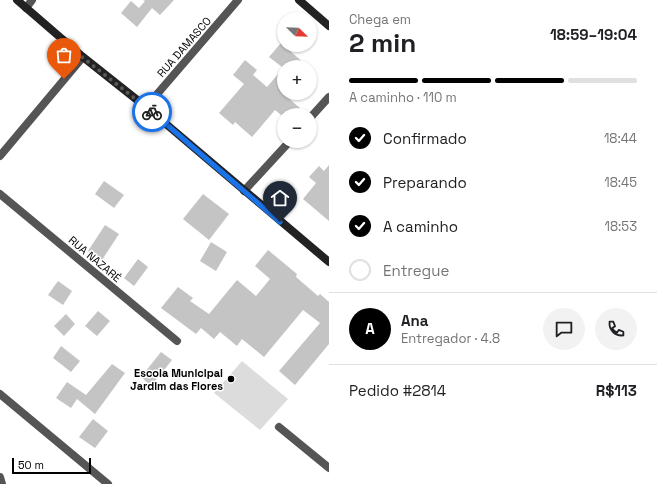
<!DOCTYPE html>
<html lang="pt">
<meta charset="utf-8">
<style>
:root{--surface:#fff;--page:#f2f2f2;--text:#202124;--muted:#757577;--line:#e0e0e0;--accent:#000}
body{margin:0;font-family:"Space Grotesk",sans-serif;background:var(--page);color:var(--text);height:100vh;display:flex;flex-direction:column;font-size:15px;white-space:nowrap}
*{box-sizing:border-box;margin:0}
p{font-size:13px;color:var(--muted)}
.icon{flex:none;width:22px;height:22px;fill:none;stroke:currentColor;stroke-width:2;stroke-linecap:round;stroke-linejoin:round}
.map{position:relative;flex:1;overflow:hidden}
.panel{display:flex;flex-direction:column;background:var(--surface);width:328px}
.panel>*{flex:none}
.needle{width:26px;rotate:113deg}
.tools{position:absolute;left:277px;top:12px;display:grid;gap:8px}
.tools a{display:grid;place-items:center;width:40px;height:40px;border-radius:50%;background:var(--surface);box-shadow:0 1px 3px #0004;font-size:20px}
.scale{position:absolute;left:12px;bottom:10px;width:79px;box-sizing:border-box;padding-left:4px;border:2px solid #000;border-top:0;font-size:11px;line-height:14px;white-space:nowrap;color:#000;-webkit-text-stroke:3px #fff;paint-order:stroke}
.pin{position:absolute;display:grid;place-items:center;width:34px;height:34px;color:#fff;margin:-41px -17px;border-radius:50% 50% 50% 0;rotate:-45deg;box-shadow:0 0 4px #0007}
.pin .icon{rotate:45deg}
.courier{position:absolute;display:grid;place-items:center;width:40px;height:40px;margin:-20px;border:3px solid #1a73e8;border-radius:50%;background:#fff;color:#222;box-shadow:0 1px 5px #0007}
.headline em{font-style:normal;font-weight:800}
.headline div{display:flex;flex-direction:column-reverse}
.headline{display:flex;align-items:center;justify-content:space-between;height:68px;padding:0 20px}
h1{font-size:26px;font-weight:800;line-height:30px}
.bar{display:grid;grid-template-columns:repeat(4,1fr);gap:6px 4px;align-content:center;height:48px;padding:0 20px}
.bar i{height:5px;border-radius:3px;background:var(--line)}
.bar .on{background:var(--accent)}
.bar p{grid-column:span 4}
.line{display:flex;align-items:center;gap:10px;padding:0 20px;border-top:1px solid var(--line)}
.line div{flex:1}
.round{display:grid;place-items:center;flex:none;width:42px;height:42px;border-radius:21px;background:var(--page)}
ol{padding:0 20px;list-style:none}
li{display:flex;align-items:center;gap:12px;height:44px}
li p{margin-inline-start:auto}
li .icon{padding:4px;border-radius:50%;background:var(--accent);color:#fff;stroke-width:4}
li:last-child{color:var(--muted)}
li i{width:22px;height:22px;border:2px solid var(--line);border-radius:50%}
main{display:flex;flex:1;min-height:0}
.map>svg:first-child{display:block}
</style>
<main>
<div class="map">
<svg width="329" height="484" viewBox="0 0 329 484">
<rect width="100%" height="100%" fill="#fff"/>
<polygon fill="#dcdcdc" points="242,361 288,399 260,430 214,393"/>
<g fill="#c4c4c4">
<polygon points="143,0 174,0 160,15 152,8 137,27 121,13 131,1 139,8 145,1"/>
<polygon points="281,43 297,57 308,67 282,67 269,57"/>
<polygon points="245,60 257,70 253,75 267,87 284,67 284,93 291,93 287,97 300,108 295,115 281,115 275,110 252,137 235,122 233,125 219,113 244,84 233,75"/>
<polygon points="329,165 329,221 303,199 316,183 309,177 319,166 324,171"/>
<polygon points="104,181 124,195 114,208 95,194"/>
<polygon points="203,194 229,214 209,240 183,219"/>
<polygon points="105,225 119,234 102,260 88,251"/>
<polygon points="211,242 227,252 216,271 200,261"/>
<polygon points="268,250 297,274 296,277 318,296 320,294 329,302 329,344 295,385 279,371 320,323 303,310 264,357 242,339 237,346 220,332 214,339 201,328 196,334 161,308 178,287 193,298 190,301 209,314 237,280 256,296 270,279 255,266"/>
<polygon points="138,259 148,267 134,286 124,278"/>
<polygon points="58,281 72,291 63,305 48,295"/>
<polygon points="98,311 110,321 97,336 85,326"/>
<polygon points="66,314 75,324 64,336 54,326"/>
<polygon points="61,346 80,361 71,372 53,358"/>
<polygon points="161,352 172,360 151,386 141,377"/>
<polygon points="112,364 125,373 95,414 77,399 71,408 56,398 67,382 86,395"/>
<polygon points="93,419 108,431 95,448 79,437"/>
</g>
<g fill="none" stroke-linecap="round" stroke-linejoin="round">
<g stroke="#555" stroke-width="8">
<polyline points="26,8 32,0"/>
<polyline points="146,107 238,0"/>
<polyline points="310,118 329,97"/>
<polyline points="0,156 83,57"/>
<polyline points="244,191 290,141"/>
<polyline points="0,194 177,341"/>
<polyline points="0,394 108,484"/>
<polyline points="279,427 329,468"/>
<polyline points="0,477 2,484"/>
</g>
<g stroke="#222" stroke-width="8">
<polyline points="17,0 83,57 146,107 329,262"/>
<polyline points="299,0 329,26"/>
</g>
</g>
<g fill="none" stroke-linecap="round" stroke-linejoin="round">
<polyline stroke="#595959" stroke-width="4" stroke-dasharray="0 7.2" points="64,79 82,57 152,112"/>
<polyline stroke="#1a73e8" stroke-width="5" points="152,112 280,222"/>
</g>
<circle fill="#000" stroke="#fff" stroke-width="1.5" cx="231" cy="379" r="4"/>
<g text-anchor="middle" stroke-width="3" stroke-linejoin="round" paint-order="stroke">
<g font-size="11" fill="#000" stroke="#fff">
<text transform="translate(184 47) rotate(-49)" y="4">RUA DAMASCO</text>
<text transform="translate(95 259) rotate(40)" y="4">RUA NAZARÉ</text>
</g>
<g font-size="11" font-weight="bold" fill="#000" stroke="#fff" text-anchor="end">
<text x="223" y="377">Escola Municipal<tspan x="223" dy="13">Jardim das Flores</tspan></text>
</g>
</g>
</svg>
<div class="tools">
<a><svg class="needle" viewBox="-14 -14 28 28"><path d="M0-13l5 13h-10z" fill="#e53935"/><path d="M0 13l5-13h-10z" fill="#757577"/></svg></a>
<a>+</a>
<a>−</a>
</div>
<div class="scale">50 m</div>
<div class="pin" style="left:64px;top:79px;background:#ea580c"><svg class="icon" aria-label="bag" viewBox="0 0 24 24"><path d="M5 8h14l-1 12H6zM9 8a3 3 0 0 1 6 0"/></svg></div>
<div class="pin" style="left:280px;top:222px;background:#1f2937"><svg class="icon" aria-label="home" viewBox="0 0 24 24"><path d="M3 11l9-7 9 7M6 9v11h12V9"/></svg></div>
<div class="courier" style="left:152px;top:112px"><svg class="icon" aria-label="bike" viewBox="0 0 24 24"><circle cx="6" cy="16" r="4"/><circle cx="18" cy="16" r="4"/><path d="M6 16l4-8h5l3 8M10 8l3 8H6M13 5h3"/></svg></div>
</div>
<section class="panel">
<div class="headline"><div><h1>2 min</h1><p>Chega em</p></div><em>18:59–19:04</em></div>
<div class="bar"><i class="on"></i><i class="on"></i><i class="on"></i><i></i><p>A caminho · 110 m</p></div>
<ol>
<li><svg class="icon" aria-label="check" viewBox="0 0 24 24"><path d="M5 12l5 5 9-10"/></svg>Confirmado<p>18:44</p></li>
<li><svg class="icon" aria-label="check" viewBox="0 0 24 24"><path d="M5 12l5 5 9-10"/></svg>Preparando<p>18:45</p></li>
<li><svg class="icon" aria-label="check" viewBox="0 0 24 24"><path d="M5 12l5 5 9-10"/></svg>A caminho<p>18:53</p></li>
<li><i></i>Entregue</li>
</ol>
<div class="line" style="height:72px"><b class="round" style="background:var(--accent);color:#fff">A</b><div><b>Ana</b><p>Entregador · 4.8</p></div><a class="round"><svg class="icon" aria-label="chat" viewBox="0 0 24 24"><path d="M4 5h16v11H9l-5 4z"/></svg></a><a class="round"><svg class="icon" aria-label="phone" viewBox="0 0 24 24"><path d="M5 4h4l2 5-3 2q2 4 5 5l2-3 5 2v4C11 20 4 13 5 4z"/></svg></a></div>
<div class="line" style="height:52px"><div>Pedido #2814</div><b>R$113</b></div>
</section>
</main>
